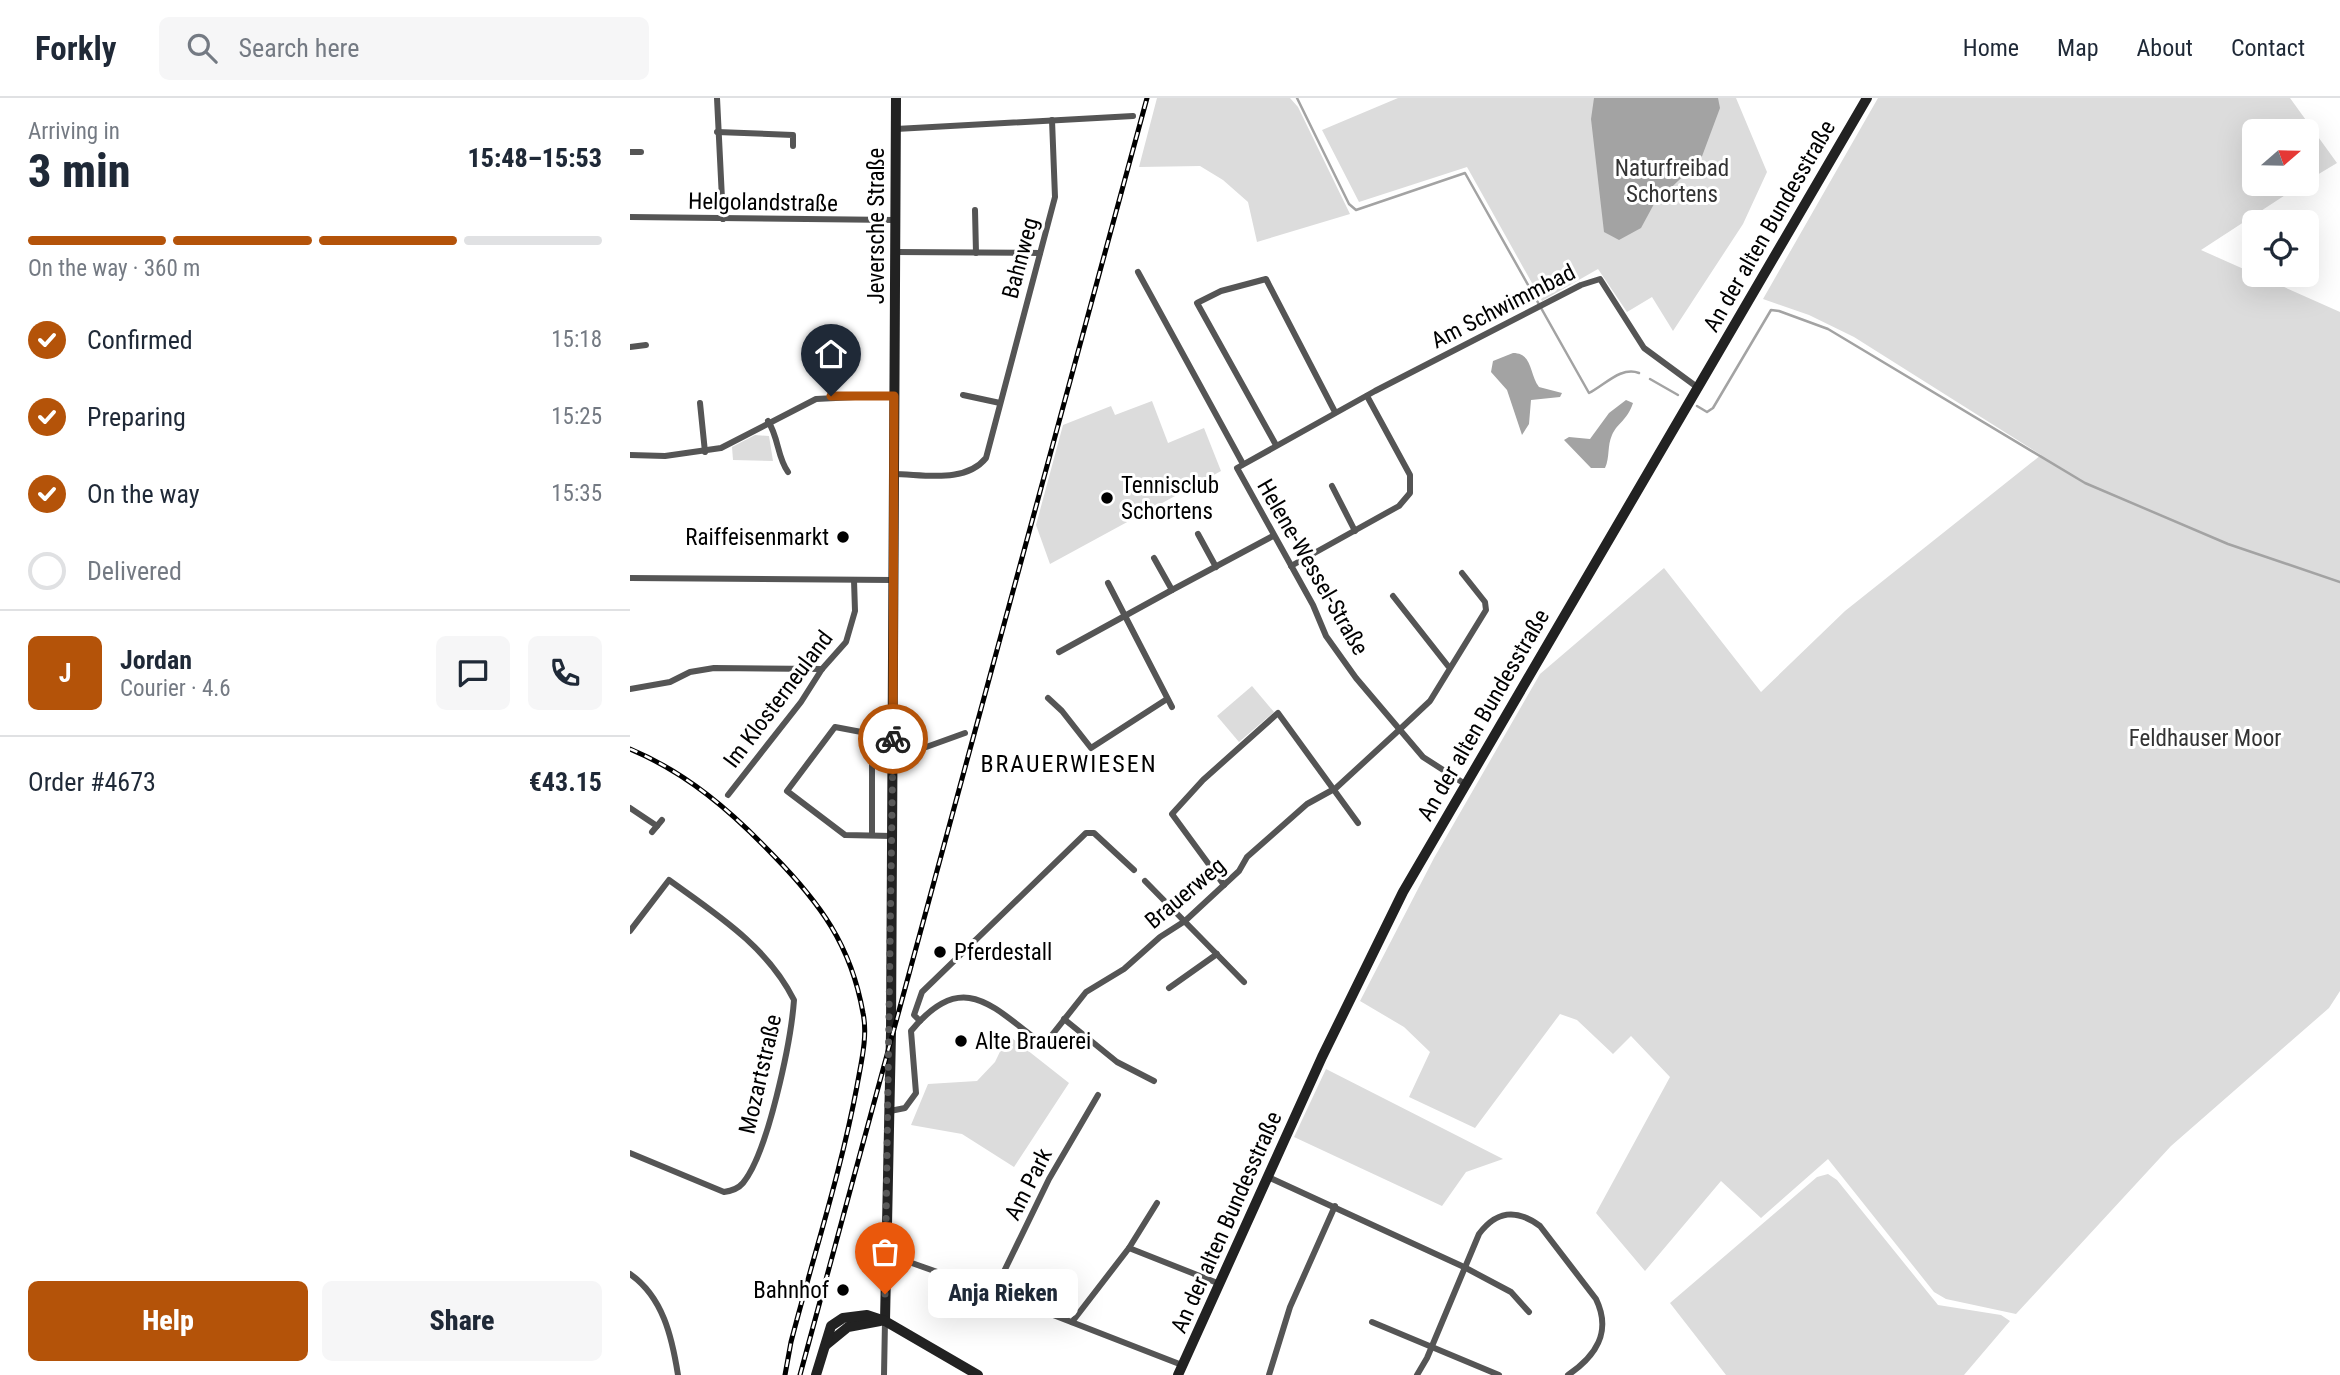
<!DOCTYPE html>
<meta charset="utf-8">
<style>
:root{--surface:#fff;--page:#f6f6f7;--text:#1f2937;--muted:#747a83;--line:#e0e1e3;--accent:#b45309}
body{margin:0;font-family:"Roboto Condensed",sans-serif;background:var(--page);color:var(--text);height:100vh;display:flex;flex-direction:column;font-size:26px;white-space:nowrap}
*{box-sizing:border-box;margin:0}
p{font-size:23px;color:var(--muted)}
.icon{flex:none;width:38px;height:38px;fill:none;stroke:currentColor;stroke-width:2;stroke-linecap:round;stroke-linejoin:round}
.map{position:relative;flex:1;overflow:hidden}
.side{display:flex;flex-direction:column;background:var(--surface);width:630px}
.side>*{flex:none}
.needle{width:46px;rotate:70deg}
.tools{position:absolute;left:1612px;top:21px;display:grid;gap:14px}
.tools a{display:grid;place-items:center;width:77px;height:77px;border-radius:10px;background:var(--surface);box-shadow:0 7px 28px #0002;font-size:35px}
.pin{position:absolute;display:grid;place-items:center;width:60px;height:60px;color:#fff;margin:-72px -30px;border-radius:50% 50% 50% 0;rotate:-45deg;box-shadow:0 0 7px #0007}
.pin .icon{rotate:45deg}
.courier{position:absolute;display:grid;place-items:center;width:70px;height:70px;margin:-35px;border:5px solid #b45309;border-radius:50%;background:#fff;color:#222;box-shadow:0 2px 9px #0007}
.bubble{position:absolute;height:49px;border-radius:10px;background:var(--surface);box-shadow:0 7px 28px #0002;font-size:23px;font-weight:800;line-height:49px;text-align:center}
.summary em{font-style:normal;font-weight:800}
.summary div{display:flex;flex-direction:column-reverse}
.summary{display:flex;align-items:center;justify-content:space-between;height:119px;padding:0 28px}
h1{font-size:46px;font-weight:800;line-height:52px}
.bar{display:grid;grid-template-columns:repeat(4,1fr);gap:10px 7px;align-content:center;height:84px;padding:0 28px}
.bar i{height:9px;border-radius:5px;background:var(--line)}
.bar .active{background:var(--accent)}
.bar p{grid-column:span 4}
.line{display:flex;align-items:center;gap:18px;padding:0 28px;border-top:2px solid var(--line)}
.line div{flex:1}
.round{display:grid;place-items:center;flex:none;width:74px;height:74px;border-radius:10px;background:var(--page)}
ol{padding:0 28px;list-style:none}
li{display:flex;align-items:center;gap:21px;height:77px}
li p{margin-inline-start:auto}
li .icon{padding:7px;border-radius:50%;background:var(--accent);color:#fff;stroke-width:4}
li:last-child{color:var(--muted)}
li i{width:38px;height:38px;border:4px solid var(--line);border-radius:50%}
.button{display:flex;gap:14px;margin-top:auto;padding:14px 28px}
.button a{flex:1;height:80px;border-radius:10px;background:var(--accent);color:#fff;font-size:28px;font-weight:800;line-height:80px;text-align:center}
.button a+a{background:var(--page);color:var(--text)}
header{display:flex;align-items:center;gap:42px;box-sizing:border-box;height:98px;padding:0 35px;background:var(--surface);border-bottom:2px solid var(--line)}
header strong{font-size:33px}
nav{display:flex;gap:38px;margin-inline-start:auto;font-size:24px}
.search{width:490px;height:63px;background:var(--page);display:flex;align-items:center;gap:18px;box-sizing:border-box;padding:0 24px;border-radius:10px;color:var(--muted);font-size:26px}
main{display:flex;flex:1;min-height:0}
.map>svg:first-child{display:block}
</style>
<header>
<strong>Forkly</strong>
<div class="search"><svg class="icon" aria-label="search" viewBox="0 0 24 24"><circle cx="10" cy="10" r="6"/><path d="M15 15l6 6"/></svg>Search here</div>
<nav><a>Home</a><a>Map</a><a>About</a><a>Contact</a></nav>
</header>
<main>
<section class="side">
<div class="summary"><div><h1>3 min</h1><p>Arriving in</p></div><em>15:48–15:53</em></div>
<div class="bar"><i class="active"></i><i class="active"></i><i class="active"></i><i></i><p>On the way · 360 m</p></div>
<ol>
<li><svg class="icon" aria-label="check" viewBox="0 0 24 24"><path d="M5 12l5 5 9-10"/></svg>Confirmed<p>15:18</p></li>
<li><svg class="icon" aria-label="check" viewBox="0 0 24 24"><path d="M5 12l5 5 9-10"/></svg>Preparing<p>15:25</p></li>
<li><svg class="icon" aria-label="check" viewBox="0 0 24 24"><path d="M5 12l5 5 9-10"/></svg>On the way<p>15:35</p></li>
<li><i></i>Delivered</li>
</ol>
<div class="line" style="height:126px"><b class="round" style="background:var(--accent);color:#fff">J</b><div><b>Jordan</b><p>Courier · 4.6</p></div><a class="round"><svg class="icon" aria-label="chat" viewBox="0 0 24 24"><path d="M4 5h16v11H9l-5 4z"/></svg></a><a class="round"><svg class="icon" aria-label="phone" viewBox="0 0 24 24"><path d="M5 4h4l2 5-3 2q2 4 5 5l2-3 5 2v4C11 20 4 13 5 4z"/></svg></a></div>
<div class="line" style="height:91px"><div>Order #4673</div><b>€43.15</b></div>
<div class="button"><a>Help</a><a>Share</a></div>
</section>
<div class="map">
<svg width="1710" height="1277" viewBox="0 0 1710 1277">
<rect width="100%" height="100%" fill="#fff"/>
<g fill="#dcdcdc">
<polygon points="527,0 660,0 668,9 720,116 627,144 618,104 593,82 570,68 509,69"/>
<polygon points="768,0 1106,0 1137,74 1113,126 1043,233 1022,199 997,214 968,171 912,203 837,69 729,104 692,32"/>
<polygon points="1248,0 1660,0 1707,65 1677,83 1676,33 1624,33 1624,86 1672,86 1571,152 1710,214 1710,893 1699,910 1541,1048 1386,1216 1316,1201 1304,1194 1198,1061 1131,1120 1091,1083 1015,1173 966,1115 1040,979 1001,938 983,956 947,922 930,916 845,1030 779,999 800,954 774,929 730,903 804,760 910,576 1034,470 1131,594 1215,513 1411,357 1224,239 1179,217 1133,201"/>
<polygon points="522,303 538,345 574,330 591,373 420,466 406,427 433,327 481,308 485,317"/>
<polygon points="125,337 139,338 143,363 103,362 102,349"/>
<polygon points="622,588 644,614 609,644 587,618"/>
<polygon points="378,937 439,985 384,1069 332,1036 281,1027 298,986 347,983 365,964"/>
<polygon points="696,971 873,1061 836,1074 812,1108 664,1039"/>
<polygon points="1198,1076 1207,1082 1308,1207 1371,1217 1380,1223 1334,1277 1096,1277 1040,1205 1187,1079"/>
</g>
<g fill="#a3a3a3">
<polygon points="964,0 1088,0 1090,10 1071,61 1024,106 1011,130 989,142 974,134 961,21"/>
<path d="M883 255C903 255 899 276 909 289L932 295 930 299 901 302 899 326 892 337 877 292 861 274 863 263Z"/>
<path d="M996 302 1003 305C997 323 988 324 982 337 977 348 980 359 975 370H961L934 342 939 339 960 341 979 315Z"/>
</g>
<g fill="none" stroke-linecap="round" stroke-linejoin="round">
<g stroke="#a3a3a3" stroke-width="2.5">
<path d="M667 0 719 106 726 112 835 75 959 295C975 287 991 268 1009 275"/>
<polyline points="1020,281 1048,297"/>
<polyline points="1067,308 1077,314 1083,310 1141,212 1149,213 1198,231 1455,385 1598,446 1710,484"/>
</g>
<g stroke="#555" stroke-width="6">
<polyline points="87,0 93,121"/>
<polyline points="266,31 503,18"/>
<polyline points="87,34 163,37 163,48"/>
<polyline points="0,54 11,54"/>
<polyline points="345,112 346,155"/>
<polyline points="0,119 265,122"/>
<polyline points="266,154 410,155"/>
<polyline points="508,174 613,366"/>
<polyline points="0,249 16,247"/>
<polyline points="333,297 370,305"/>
<polyline points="70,305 75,354"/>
<path d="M138 323C149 340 147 359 158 374"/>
<polyline points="646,347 567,205 591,193 636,181 705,314"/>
<polyline points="0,357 35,358 91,350 186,301 264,297"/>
<path d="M263 376C293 376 335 386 356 360L425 99 422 22"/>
<polyline points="702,388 725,433"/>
<polyline points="568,436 586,469"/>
<polyline points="524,460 542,492 643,438"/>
<polyline points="661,468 769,408 780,395 780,377 737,298"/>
<polyline points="0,480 263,482"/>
<polyline points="478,485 542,609"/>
<polyline points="763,498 818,568"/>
<polyline points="429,554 542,492"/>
<polyline points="0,591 40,584 60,574 84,570 192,571"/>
<polyline points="418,600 432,613 461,650 537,601"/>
<polyline points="263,661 335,635"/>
<polyline points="835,686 793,659 726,580 696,538 683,507 607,370 745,293 951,187 970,181 1014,250 1067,289"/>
<polyline points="98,697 171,604 192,571 216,544 225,513 224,482"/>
<polyline points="0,710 27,728"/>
<polyline points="22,734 32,722"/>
<polyline points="242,736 242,636 205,629 157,693 215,737 262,738"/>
<polyline points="515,783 614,884"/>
<polyline points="594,787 542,716 573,682 648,615 728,725"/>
<path d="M0 833 39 782C86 816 137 848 164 902 161 943 138 1055 113 1085 108 1091 101 1093 94 1094L0 1055"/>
<polyline points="539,890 587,856"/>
<polyline points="434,921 487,964 524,983"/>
<polyline points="290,923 284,917 292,894 456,735 464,735 504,772"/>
<path d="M260 1013 275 1010 286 995 281 933C334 869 363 910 414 947L456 894 494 871 530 839 555 823 609 773 617 759 677 706 706 690 768 633 800 603 856 512 855 504 832 475"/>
<polyline points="638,1079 834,1169 881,1194 899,1214"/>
<polyline points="499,1150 590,1186"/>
<polyline points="256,1160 279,1164 364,1194 552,1267"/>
<path d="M0 1176C33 1199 42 1239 48 1277"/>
<polyline points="364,1194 419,1081 468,997"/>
<polyline points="442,1224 499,1150 527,1105"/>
<polyline points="742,1224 869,1277"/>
<polyline points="254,1277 255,1223"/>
<polyline points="639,1277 660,1209 705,1108"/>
<path d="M787 1277 797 1260 849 1136C867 1112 887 1111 910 1128L966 1201C982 1234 966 1258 938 1277"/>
</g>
<g stroke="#222" stroke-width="10">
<polyline points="255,1223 261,935 266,0"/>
<polyline points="196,1247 218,1229 250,1223"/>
<polyline points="186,1277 201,1228 213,1220 237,1217 255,1223 348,1277"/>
<polyline points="548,1277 692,959 773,794 1237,0"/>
</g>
<g stroke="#000" stroke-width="5">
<g id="rail">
<path d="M0 651C57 675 101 713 143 757 190 805 221 847 233 915 238 938 231 965 227 988 211 1074 183 1159 161 1244L155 1277"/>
<polyline points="170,1277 517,0"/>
</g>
</g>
<use href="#rail" stroke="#fff" stroke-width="2.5" stroke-dasharray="8" stroke-linecap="butt"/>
</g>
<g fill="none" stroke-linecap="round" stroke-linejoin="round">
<polyline stroke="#595959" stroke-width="7" stroke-dasharray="0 12.6" points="255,1196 263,641"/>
<polyline stroke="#b45309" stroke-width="9" points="201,298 264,298 263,641"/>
</g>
<g fill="#000" stroke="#fff" stroke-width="2.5">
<circle cx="477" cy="400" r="7"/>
<circle cx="213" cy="439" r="7"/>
<circle cx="310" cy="854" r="7"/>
<circle cx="331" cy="943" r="7"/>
<circle cx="213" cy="1192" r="7"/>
</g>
<g text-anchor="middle" stroke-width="6" stroke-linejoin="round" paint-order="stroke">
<g font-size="23" fill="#333" stroke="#fff">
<text x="1042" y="78">Naturfreibad<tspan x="1042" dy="26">Schortens</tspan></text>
<text x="1575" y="648">Feldhauser Moor</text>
</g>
<g font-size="23" fill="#000" stroke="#fff">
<text transform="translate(133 104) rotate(1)" y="8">Helgolandstraße</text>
<text transform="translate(246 128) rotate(-90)" y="8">Jeversche Straße</text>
<text transform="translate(1139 128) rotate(-60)" y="8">An der alten Bundesstraße</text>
<text transform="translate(390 160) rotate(-75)" y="8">Bahnweg</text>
<text transform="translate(873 208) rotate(-27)" y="8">Am Schwimmbad</text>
<text transform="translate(683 469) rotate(60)" y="8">Helene-Wessel-Straße</text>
<text transform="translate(148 601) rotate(-53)" y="8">Im Klosterneuland</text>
<text transform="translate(853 617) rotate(-60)" y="8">An der alten Bundesstraße</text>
<text transform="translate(555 795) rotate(-40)" y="8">Brauerweg</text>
<text transform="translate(130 976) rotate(-77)" y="8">Mozartstraße</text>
<text transform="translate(398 1086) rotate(-63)" y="8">Am Park</text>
<text transform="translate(596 1124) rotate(-66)" y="8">An der alten Bundesstraße</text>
</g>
<g font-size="23" fill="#000" stroke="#fff" text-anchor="start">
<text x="491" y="395">Tennisclub<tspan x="491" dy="26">Schortens</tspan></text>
<text x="199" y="447" text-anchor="end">Raiffeisenmarkt</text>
<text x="324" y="862">Pferdestall</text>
<text x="345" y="951">Alte Brauerei</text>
<text x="199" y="1200" text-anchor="end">Bahnhof</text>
</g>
<g font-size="24" letter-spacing="2" fill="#000" stroke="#fff">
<text x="439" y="674">BRAUERWIESEN</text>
</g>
</g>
</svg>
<div class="tools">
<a><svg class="needle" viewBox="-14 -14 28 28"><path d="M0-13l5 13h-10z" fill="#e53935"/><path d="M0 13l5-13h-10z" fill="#747a83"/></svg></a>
<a><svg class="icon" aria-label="locate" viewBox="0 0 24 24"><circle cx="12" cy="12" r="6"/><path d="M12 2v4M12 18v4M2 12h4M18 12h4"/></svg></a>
</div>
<div class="pin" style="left:255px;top:1196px;background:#ea580c"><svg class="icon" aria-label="bag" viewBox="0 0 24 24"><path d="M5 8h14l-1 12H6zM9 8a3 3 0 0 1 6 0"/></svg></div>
<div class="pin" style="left:201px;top:298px;background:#1f2937"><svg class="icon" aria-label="home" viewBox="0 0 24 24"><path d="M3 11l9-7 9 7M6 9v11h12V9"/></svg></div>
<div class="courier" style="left:263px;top:641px"><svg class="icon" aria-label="bike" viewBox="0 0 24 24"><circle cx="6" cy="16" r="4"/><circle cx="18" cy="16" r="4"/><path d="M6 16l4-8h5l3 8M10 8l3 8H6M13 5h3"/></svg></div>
<div class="bubble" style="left:298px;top:1171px;width:150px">Anja Rieken</div>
</div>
</main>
